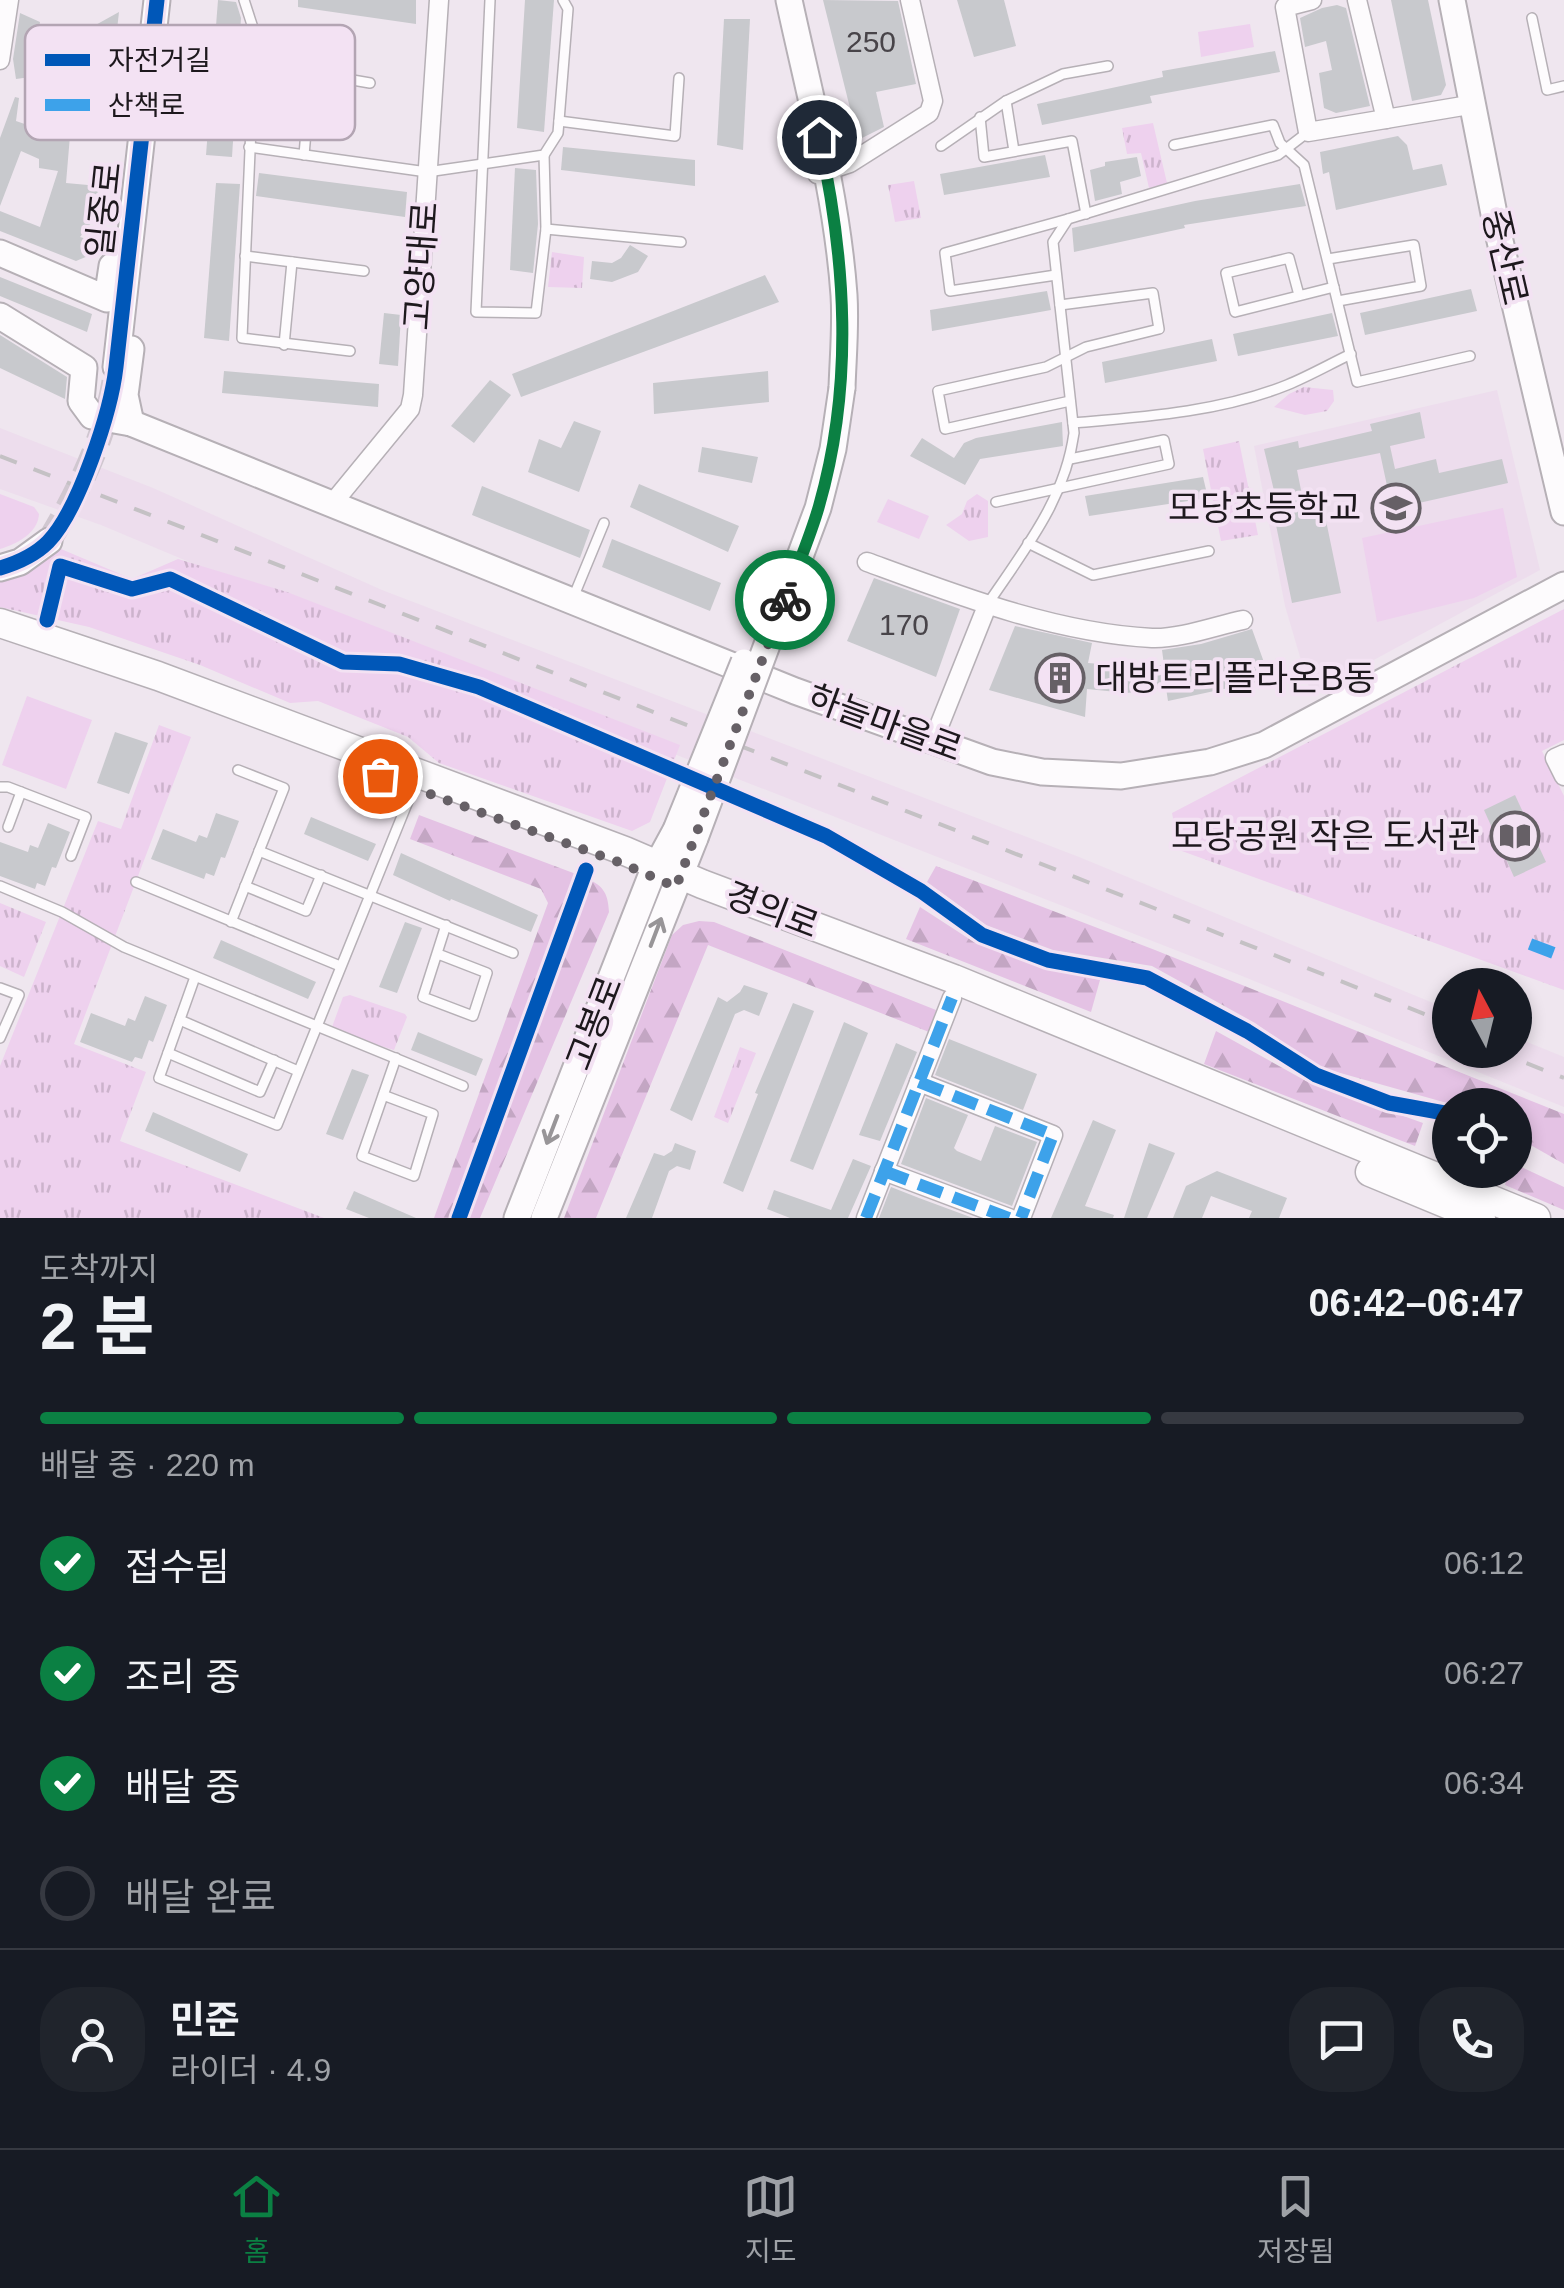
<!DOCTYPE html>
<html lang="ko">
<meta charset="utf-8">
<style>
:root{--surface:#171b24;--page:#20242c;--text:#f1f3f6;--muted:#9ea1a6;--line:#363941;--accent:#0b8043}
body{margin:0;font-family:Helvetica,"Noto Sans KR",sans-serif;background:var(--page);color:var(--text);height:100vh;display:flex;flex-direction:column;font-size:38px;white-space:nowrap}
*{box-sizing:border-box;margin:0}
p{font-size:32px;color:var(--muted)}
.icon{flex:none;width:55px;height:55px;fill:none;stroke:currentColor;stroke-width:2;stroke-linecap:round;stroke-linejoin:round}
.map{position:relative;height:1218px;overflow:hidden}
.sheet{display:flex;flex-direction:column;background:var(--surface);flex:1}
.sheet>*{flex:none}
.needle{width:65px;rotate:353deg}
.buttons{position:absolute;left:1432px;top:968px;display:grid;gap:20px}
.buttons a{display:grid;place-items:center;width:100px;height:100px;border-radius:50%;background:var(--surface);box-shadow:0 5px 15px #0003;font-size:50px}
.pin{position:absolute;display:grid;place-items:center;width:85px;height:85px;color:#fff;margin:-42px;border:5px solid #fff;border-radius:50%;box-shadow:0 2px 10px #0007}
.courier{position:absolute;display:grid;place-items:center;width:100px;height:100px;margin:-50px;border:8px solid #0b8043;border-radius:50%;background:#fff;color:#222;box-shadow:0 2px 12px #0007}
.summary em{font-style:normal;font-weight:800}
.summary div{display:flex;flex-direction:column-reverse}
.summary{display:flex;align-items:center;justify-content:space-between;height:170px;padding:0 40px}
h1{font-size:65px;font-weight:800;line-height:75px}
.bar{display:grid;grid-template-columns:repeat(4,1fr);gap:15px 10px;align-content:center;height:120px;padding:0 40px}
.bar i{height:12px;border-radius:8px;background:var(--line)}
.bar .on{background:var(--accent)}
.bar p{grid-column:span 4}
.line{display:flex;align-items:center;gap:25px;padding:0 40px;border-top:2px solid var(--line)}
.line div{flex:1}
.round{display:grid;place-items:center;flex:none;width:105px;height:105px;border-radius:40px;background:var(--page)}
ol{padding:0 40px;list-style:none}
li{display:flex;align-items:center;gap:30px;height:110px}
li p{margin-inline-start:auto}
li .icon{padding:10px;border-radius:50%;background:var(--accent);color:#fff;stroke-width:4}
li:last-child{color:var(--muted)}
li i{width:55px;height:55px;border:5px solid var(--line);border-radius:50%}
.dock{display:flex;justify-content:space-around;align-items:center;height:140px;border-top:2px solid var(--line);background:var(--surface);font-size:28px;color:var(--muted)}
.dock a{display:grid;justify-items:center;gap:5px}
.dock .on{color:var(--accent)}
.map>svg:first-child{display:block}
</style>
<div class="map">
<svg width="1564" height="1218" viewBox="0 0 1564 1218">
<defs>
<pattern id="forest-firs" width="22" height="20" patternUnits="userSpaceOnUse" patternTransform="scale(2.5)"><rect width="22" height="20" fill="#e4c2e4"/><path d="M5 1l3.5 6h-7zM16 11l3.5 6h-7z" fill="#c3a6c3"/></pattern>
<pattern id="park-tufts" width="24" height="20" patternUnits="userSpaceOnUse" patternTransform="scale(2.5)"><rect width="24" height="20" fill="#eed1ee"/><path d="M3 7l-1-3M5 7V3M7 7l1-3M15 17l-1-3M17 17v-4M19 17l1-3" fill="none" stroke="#ccb3cc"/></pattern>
</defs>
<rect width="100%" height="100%" fill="#efe6ef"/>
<g fill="#eddded">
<polygon points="1497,390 1540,570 1311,694 1285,606 1254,446"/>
<polygon points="0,428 153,488 382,590 1079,857 1450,1010 1450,1050 1515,1050 1515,1037 1564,1057 1564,1107 1242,976 270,596 101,525 0,489"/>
</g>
<g fill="#eed1ee">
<polygon points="1250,24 1254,47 1201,57 1198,32"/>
<path d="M0 494 34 507 39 514C38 533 17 544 0 549Z"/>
<polygon points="888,499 929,516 919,539 877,522"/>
<polygon points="1503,508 1517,577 1474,598 1377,622 1362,538"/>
<polygon points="27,696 92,720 66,789 2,765"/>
</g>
<g fill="url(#forest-firs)">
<path d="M419 815 584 877C602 885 608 891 609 912L480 1218H434L548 903 541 889 410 839Z"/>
<polygon points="936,866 1155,950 1564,1114 1564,1164 1515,1136 1515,1105 1454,1105 1319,1067 1255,1023 1152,966 1053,950 986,925 927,882"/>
<polygon points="920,907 974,942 1039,966 1100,980 1091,1012 906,939"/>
<polygon points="699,921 714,922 936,1010 929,1032 708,945 596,1218 564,1218 672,935 683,925"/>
<polygon points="1216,1031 1306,1081 1423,1123 1415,1146 1204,1064"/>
<polygon points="1515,1164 1564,1187 1564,1210 1505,1185 1509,1170 1515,1170"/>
</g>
<g fill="url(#park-tufts)">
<polygon points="1153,123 1167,183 1149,188 1141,153 1127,154 1122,128"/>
<polygon points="914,181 921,218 895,222 888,185"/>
<polygon points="552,252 584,257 582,288 548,287"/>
<polygon points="1304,387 1333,390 1334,401 1327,411 1305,415 1274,407 1289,394"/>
<polygon points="1239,441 1258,535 1221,541 1203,449"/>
<polygon points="977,494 988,501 988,537 969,541 946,525 962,514 967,501"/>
<polygon points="61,549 132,579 178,559 287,592 680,745 650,822 632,831 439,763 408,737 318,701 290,703 200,665 89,627 0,607 0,581 29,572"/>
<polygon points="1564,609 1564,740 1542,751 1564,796 1564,990 1179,850 1172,813"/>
<polygon points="159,725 191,737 74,1044 146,1072 120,1141 324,1218 0,1218 0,1066 98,821 121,829"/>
<polygon points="0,903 46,922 24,977 0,966"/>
<polygon points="350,995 405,1014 407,1017 394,1050 337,1033 332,1027 343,997"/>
<polygon points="740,1047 756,1053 728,1123 714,1117"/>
</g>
<g fill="#c8c9cd">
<polygon points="218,0 236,2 241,18 232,157 206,155"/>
<polygon points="298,0 416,0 416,24 298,7"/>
<polygon points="525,0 554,0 544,132 517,128"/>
<polygon points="823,0 898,1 916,84 876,92 884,127 858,140"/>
<polygon points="957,0 1004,0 1016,46 974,57"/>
<polygon points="1391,0 1428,0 1446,85 1441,95 1412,101"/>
<polygon points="1337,5 1346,8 1370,106 1336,113 1324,108 1319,73 1332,70 1326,41 1305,47 1300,18 1322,8"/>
<polygon points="119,12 110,92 87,92 92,27"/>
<polygon points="20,13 40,22 34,55 41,54 45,75 16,79 13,59"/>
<polygon points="724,19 750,19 743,150 717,145"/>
<polygon points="1275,51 1280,72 1150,96 1152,103 1042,125 1037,104 1163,77 1162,71"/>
<polygon points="15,97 19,98 16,121 42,130 44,109 72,112 66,183 99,186 91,223 80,237 90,240 88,256 76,261 0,231 0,211 40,227 58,171 39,168 39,159 21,151 0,206 0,138"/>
<polygon points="1398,136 1407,145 1413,170 1442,164 1447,185 1336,210 1329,172 1323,174 1320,152"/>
<polygon points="563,147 695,160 695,186 561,170"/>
<polygon points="1045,155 1050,177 944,195 940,174"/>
<polygon points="1137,157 1141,176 1120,182 1122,194 1095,201 1090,170 1105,166 1105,162"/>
<polygon points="515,168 536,170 538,224 533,273 510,270"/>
<polygon points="259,173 407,192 405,217 256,196"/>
<polygon points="216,183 240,184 229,341 204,338"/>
<polygon points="1300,184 1306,206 1184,225 1185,228 1074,252 1072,228 1195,201"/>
<polygon points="630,245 648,256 638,272 612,282 590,279 592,261 612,263 621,258"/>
<polygon points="765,275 779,302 521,397 512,374"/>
<polygon points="0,277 92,314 87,332 0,296"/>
<polygon points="1471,289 1477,311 1365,335 1360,313"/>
<polygon points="1047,291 1051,310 932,331 930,310"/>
<polygon points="384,313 401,315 398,366 379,364"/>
<polygon points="1332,313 1338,336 1238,356 1233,334"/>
<polygon points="0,335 67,377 65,399 0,368"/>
<polygon points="1212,339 1217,361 1105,383 1102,362"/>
<polygon points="224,371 379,384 378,407 222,393"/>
<polygon points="768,371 769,402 654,414 653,383"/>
<polygon points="490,380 511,395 474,443 451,426"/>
<polygon points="1420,412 1425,438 1390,446 1395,469 1436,459 1439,473 1502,459 1508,483 1392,509 1380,453 1297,470 1306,515 1324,511 1341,593 1292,603 1276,525 1282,524 1264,449 1298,441 1299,448 1372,431 1370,424"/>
<polygon points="574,421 601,431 579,492 528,472 539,439 561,448"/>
<polygon points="1062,422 1063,446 980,459 965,485 910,456 922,438 954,458 964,443 976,438"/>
<polygon points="702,447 758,457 752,483 698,472"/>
<polygon points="1203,477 1208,498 1089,516 1085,496"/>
<polygon points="639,484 739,526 728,552 630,507"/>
<polygon points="482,486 590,530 580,558 472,515"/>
<polygon points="612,539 721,583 710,611 602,567"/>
<polygon points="874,578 960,609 936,677 847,641"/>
<polygon points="1015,626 1092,643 1088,663 1125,666 1164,665 1162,650 1201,644 1252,629 1270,679 1168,701 1166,688 1127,693 1087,689 1085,717 989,690"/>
<polygon points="115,732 148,743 129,794 97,783"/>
<polygon points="1515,795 1546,862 1514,877 1484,810"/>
<polygon points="216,813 239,821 225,858 221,857 214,876 206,873 204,879 151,859 163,829 196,842 199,835 207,838"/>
<polygon points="311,817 376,844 368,861 304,834"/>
<polygon points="48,823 70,832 56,868 52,867 45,886 37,883 35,889 0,876 0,842 28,852 30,845 38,848"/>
<polygon points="401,853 538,915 531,932 451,899 450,901 393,875"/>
<polygon points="405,922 422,928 397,993 379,987"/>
<polygon points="221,940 316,982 308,999 213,958"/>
<polygon points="744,985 768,993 759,1016 744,1010 735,1014 692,1121 670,1110 718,997 727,1002 740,992"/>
<polygon points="145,996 167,1005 153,1042 149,1040 142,1059 135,1057 132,1062 80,1042 91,1013 125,1026 128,1018 135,1021"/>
<polygon points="793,1003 814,1011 743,1192 723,1183 758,1094 755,1093"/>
<polygon points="844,1022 868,1033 813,1170 790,1161"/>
<polygon points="418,1032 483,1059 476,1076 411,1050"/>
<polygon points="949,1039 1037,1074 1023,1110 935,1075"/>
<polygon points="896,1043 917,1052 880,1141 859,1135"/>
<polygon points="352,1069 369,1075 343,1140 326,1134"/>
<polygon points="926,1098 968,1115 954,1148 957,1151 981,1161 995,1126 1037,1142 1012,1206 901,1164"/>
<polygon points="153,1112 248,1154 240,1172 145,1131"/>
<polygon points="1093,1120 1116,1130 1085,1206 1114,1215 1113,1218 1051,1218"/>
<polygon points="675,1143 696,1151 690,1170 677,1166 669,1171 652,1218 626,1218 654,1153 664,1156 672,1151"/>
<polygon points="1149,1143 1175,1153 1147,1218 1124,1218"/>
<polygon points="853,1159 871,1166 848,1218 790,1218 767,1209 774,1190 831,1210"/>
<polygon points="1217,1171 1287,1198 1279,1218 1249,1218 1252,1211 1211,1196 1202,1218 1173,1218 1186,1186"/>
<polygon points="891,1187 919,1198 973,1218 879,1218"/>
<polygon points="354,1191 416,1218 369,1218 346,1209"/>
</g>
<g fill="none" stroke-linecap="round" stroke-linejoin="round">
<path stroke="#d0c7d0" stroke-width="25" stroke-dasharray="25 12" stroke-linecap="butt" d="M49 541C81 487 109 430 116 367"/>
<g stroke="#b6b0b6" stroke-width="12">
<g id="lane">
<polyline points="244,0 255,34 242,338 350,351"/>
<polyline points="490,0 476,312 536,313 546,229 544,155"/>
<polyline points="1532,18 1547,90 1564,86"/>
<polyline points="254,63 370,83"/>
<polyline points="1006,101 1014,151"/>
<polyline points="980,117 984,157 1072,141 1086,214"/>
<polyline points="559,121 675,136 679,78"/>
<polyline points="1174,145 1273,125 1280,143 1304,165 1357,382 1470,356"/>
<polyline points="941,146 1006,101 1063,74 1108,66"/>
<polyline points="249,147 427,172 544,155 558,133 568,9 563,0"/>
<polyline points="304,155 311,73"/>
<polyline points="546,229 681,242"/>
<polyline points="245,256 364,271"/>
<polyline points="1328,259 1414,245 1421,286 1338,301"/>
<polyline points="1056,275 950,291 945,253 1068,219"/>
<polyline points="1299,295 1289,258 1226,273 1235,312 1334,287"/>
<polyline points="1060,305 1153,293 1159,329 1086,347 1046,367 938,391 945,429 1070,401"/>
<polyline points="284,345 292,262"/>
<path d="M1073 423C1144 417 1220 412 1287 385 1309 376 1330 364 1351 354"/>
<polyline points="996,502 1169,464 1164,440 1070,459"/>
<polyline points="1028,543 1093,575 1209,551"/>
<polyline points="573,598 604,523"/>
<path d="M987 605C1024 550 1065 500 1074 433L1053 242 1068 219 1278 155 1308 132"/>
<polyline points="0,787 8,787 86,817 71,856"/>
<polyline points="8,827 21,792"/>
<polyline points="259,851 513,953"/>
<polyline points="136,882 340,966"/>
<polyline points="0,886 62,912 124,947 463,1086"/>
<polyline points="245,886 306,911 321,875"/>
<polyline points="231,922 284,788 238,770"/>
<polyline points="438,954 487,973 473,1016 423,997 446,925"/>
<polyline points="195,977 159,1078 277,1125 413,789"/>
<polyline points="0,988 19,995 0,1038"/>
<polyline points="180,1020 298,1071"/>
<polyline points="168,1053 260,1092 274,1060"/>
<polyline points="383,1095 433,1114 414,1176 362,1156 396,1058"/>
</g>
</g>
<g stroke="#b6b0b6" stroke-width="21">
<g id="street">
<polyline points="1312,0 1285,7 1308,132 1475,104"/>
<polyline points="1357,0 1386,119"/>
<polyline points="0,60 9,0"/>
<polyline points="817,174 850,163 929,113 933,101 910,0"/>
<polyline points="332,504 410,409 413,395 439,0"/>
<path d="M867 562C957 595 1055 633 1152 638 1180 639 1215 626 1243 620"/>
<polyline points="933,741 987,606"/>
<polyline points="1564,754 1555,758 1564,776"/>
<polyline points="919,1082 1053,1135 1021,1218"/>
<polyline points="884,1171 1009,1218"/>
<polyline points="866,1218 952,998"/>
</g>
</g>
<g stroke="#b6b0b6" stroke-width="29">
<g id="secondary">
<path d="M789 0C810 97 837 196 844 295 846 326 843 357 842 388"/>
<polyline points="1452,0 1496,224 1564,512"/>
<polyline points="0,253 107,299 112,266"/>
<polyline points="0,316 84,368 81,401 92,416 131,423 795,691 992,762 1042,772 1121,776 1210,762 1264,745 1564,585"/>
<polyline points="116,367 157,0"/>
<polyline points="131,423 125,395 131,349"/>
<polyline points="0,568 20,562 49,541"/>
<polyline points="517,1218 651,876 676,830"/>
<polyline points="544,1218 695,838"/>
</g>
</g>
<g stroke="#b6b0b6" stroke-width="31">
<g id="primary">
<polyline points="0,623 158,676 625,851 702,884 954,979 1536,1218"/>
<polyline points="1370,1172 1481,1218"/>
</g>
</g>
<use href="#lane" stroke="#fdfbfd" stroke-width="9"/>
<use href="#street" stroke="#fdfbfd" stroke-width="18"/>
<use href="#secondary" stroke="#fdfbfd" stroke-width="25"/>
<use href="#primary" stroke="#fdfbfd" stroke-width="28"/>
<g stroke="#c4c1c4" stroke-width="4" stroke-dasharray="18 18" stroke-linecap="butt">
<polyline points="0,456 1450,1024"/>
<polyline points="1493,1050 1564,1078"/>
</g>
<g stroke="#b6b0b6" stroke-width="29" stroke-linecap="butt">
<g id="secondary-bridge">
<polyline points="676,830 744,662"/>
<polyline points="695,838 818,508 833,449 842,388"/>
</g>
</g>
<use href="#secondary-bridge" stroke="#fdfbfd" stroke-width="25"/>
<g stroke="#3da2ea" stroke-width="12" stroke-dasharray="25 12" stroke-linecap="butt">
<polyline points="1530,944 1564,957"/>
<polyline points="919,1082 1053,1135 1021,1218"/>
<polyline points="884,1171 1009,1218"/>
<polyline points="866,1218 952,998"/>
</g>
<g stroke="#f3e2f3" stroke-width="21">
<g id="cycleway">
<path d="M0 568C17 563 35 555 48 542 79 510 111 411 116 367L157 0"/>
<polyline points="47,620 60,566 132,589 170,579 343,662 399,664 479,687 826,836 921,891 982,935 1048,960 1147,978 1247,1031 1316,1075 1389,1103 1450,1114"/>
<polyline points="459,1218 586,870"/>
</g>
</g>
<use href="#cycleway" stroke="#0057b8" stroke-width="15"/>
</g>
<defs><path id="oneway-shaft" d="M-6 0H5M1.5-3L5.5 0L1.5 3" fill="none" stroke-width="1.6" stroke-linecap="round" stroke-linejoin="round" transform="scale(2.5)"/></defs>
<g stroke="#989598">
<use href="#oneway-shaft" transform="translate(656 932) rotate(-69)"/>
<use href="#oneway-shaft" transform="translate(552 1130) rotate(111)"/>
</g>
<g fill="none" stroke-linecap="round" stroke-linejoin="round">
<polyline stroke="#666066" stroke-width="10" stroke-dasharray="0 18" points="380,776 621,863 676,887 785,600"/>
<path stroke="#0b8043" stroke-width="12" d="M785 600C796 569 810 538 819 506 854 384 846 260 819 137"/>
</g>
<defs>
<g id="school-ring" transform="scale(2.5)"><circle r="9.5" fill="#f3e2f3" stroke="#666066" stroke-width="1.5"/><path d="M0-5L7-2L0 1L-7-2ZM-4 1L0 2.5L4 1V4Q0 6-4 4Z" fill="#666066"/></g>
<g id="building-ring" transform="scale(2.5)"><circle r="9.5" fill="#f3e2f3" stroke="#666066" stroke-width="1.5"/><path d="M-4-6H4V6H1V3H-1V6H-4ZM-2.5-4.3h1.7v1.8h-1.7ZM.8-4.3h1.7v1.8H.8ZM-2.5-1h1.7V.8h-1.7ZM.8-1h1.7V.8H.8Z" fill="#666066"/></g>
<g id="library-ring" transform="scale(2.5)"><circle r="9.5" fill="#f3e2f3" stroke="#666066" stroke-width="1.5"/><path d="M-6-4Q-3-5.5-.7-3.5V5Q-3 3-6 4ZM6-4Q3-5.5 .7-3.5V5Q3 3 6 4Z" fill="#666066"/></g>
</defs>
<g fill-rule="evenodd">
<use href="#school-ring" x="1396" y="508"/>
<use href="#building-ring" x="1060" y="678"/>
<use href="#library-ring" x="1515" y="836"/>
</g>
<g text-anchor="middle" stroke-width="8" stroke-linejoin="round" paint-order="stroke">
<g font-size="30" fill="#484449">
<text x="871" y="52">250</text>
<text x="904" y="635">170</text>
</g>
<g font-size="35" fill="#1d181d" stroke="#f3e2f3">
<text transform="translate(104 210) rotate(-84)" y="12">일중로</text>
<text transform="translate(1505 257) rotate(77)" y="12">중산로</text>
<text transform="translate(421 266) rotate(-86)" y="12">고양대로</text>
<text transform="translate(885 723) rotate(20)" y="12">하늘마을로</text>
<text transform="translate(772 910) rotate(21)" y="12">경의로</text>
<text transform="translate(594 1023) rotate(-69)" y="12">고봉로</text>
</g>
<g font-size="35" fill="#1d181d" stroke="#f3e2f3" text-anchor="end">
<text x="1361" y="520">모당초등학교</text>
<text x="1095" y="690" text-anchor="start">대방트리플라온B동</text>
<text x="1480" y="848">모당공원 작은 도서관</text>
</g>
</g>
<rect x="25" y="25" width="330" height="115" rx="15" fill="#f3e2f3" stroke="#b3a5b3" stroke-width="2.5"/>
<rect x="45" y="54" width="45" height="12" fill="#0057b8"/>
<rect x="45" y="99" width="45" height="12" fill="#3da2ea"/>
<g font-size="28" fill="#1d181d">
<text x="108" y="70">자전거길</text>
<text x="108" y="115">산책로</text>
</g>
</svg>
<div class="buttons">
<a><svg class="needle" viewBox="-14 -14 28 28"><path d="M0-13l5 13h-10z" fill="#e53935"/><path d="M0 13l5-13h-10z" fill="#9ea1a6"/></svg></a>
<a><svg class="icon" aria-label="locate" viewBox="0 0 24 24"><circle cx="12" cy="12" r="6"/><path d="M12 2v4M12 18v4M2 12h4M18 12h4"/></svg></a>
</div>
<div class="pin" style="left:380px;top:776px;background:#ea580c"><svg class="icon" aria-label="bag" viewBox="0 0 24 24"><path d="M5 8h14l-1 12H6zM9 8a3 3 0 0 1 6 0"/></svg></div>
<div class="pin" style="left:819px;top:137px;background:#1f2937"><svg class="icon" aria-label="home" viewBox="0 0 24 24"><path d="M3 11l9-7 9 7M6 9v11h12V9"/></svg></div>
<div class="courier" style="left:785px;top:600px"><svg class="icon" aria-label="bike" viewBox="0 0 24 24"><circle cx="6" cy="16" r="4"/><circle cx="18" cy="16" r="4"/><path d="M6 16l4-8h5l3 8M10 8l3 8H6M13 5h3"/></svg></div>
</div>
<section class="sheet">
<div class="summary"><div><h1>2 분</h1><p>도착까지</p></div><em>06:42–06:47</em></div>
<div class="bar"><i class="on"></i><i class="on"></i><i class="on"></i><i></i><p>배달 중 · 220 m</p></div>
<ol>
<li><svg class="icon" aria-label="check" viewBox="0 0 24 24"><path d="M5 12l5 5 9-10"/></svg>접수됨<p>06:12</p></li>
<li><svg class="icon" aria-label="check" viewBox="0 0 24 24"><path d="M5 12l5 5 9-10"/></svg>조리 중<p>06:27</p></li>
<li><svg class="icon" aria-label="check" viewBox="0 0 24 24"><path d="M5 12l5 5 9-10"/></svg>배달 중<p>06:34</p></li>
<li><i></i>배달 완료</li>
</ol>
<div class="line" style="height:180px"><a class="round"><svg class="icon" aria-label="person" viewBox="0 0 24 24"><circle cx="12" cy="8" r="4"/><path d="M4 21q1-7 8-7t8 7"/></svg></a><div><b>민준</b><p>라이더 · 4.9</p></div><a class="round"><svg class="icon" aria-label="chat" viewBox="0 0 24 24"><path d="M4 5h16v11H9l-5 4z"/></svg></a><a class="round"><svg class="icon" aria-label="phone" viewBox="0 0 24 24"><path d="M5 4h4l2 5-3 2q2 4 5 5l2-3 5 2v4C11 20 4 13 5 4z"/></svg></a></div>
</section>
<nav class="dock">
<a class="on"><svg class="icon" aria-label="home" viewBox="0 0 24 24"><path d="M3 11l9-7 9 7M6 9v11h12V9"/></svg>홈</a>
<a><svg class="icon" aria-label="map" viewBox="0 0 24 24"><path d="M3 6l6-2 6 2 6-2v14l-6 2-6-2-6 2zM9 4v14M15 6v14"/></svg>지도</a>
<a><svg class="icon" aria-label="saved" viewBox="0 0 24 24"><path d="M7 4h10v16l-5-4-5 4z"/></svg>저장됨</a>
</nav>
